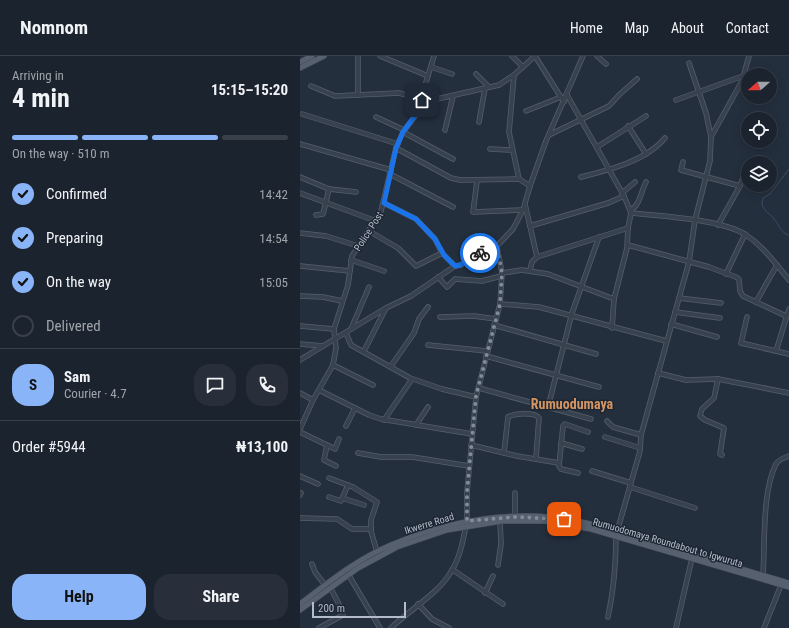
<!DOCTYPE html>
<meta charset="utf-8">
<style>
:root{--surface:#1b232e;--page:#282f3a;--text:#f1f3f6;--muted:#a0a4aa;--line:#39404a;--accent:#8ab4f8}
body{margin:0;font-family:"Roboto Condensed",sans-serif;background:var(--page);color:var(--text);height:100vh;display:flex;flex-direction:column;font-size:15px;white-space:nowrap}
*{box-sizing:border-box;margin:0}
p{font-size:13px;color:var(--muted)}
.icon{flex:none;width:22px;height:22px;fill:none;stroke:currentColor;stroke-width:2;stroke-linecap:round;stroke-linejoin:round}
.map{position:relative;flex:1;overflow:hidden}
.sheet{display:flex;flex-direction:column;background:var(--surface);width:300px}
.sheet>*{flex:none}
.needle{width:26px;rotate:250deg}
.fabs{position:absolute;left:441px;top:12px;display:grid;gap:8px}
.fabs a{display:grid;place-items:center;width:36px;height:36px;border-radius:50%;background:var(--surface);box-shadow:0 2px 10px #0003,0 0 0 1px var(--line);font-size:20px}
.scale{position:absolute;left:12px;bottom:10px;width:94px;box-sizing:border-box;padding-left:4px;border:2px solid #b4bcc9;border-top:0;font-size:11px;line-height:14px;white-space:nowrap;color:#b4bcc9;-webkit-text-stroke:3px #1d2633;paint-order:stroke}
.pin{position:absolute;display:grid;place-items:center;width:34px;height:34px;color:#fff;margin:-17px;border-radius:8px;box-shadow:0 2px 6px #0006}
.courier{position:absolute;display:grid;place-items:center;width:40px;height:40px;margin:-20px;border:3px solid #1a73e8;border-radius:50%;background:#fff;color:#222;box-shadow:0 1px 5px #0007}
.summary em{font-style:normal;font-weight:700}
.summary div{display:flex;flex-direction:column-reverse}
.summary{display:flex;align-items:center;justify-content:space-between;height:68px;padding:0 12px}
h1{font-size:26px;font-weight:700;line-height:30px}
.bar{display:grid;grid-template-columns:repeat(4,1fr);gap:6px 4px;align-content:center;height:48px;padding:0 12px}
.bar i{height:5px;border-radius:3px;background:var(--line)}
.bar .selected{background:var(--accent)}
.bar p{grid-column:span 4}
.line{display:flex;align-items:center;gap:10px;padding:0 12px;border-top:1px solid var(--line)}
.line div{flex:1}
.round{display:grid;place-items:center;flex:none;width:42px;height:42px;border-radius:16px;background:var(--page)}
ol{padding:0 12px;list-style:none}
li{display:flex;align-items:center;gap:12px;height:44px}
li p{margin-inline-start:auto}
li .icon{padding:4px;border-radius:50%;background:var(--accent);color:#111;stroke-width:4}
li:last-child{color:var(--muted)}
li i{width:22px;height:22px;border:2px solid var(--line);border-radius:50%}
.action{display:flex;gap:8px;margin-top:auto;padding:8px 12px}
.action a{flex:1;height:46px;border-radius:16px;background:var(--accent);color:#111;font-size:16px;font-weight:700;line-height:46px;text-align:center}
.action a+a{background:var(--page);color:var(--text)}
header{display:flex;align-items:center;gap:24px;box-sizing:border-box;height:56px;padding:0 20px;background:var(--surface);border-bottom:1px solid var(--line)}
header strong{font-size:19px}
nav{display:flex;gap:22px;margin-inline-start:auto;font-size:14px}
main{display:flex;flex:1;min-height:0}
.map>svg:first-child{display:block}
</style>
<header>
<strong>Nomnom</strong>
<nav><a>Home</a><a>Map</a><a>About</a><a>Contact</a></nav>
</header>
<main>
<section class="sheet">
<div class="summary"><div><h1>4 min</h1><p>Arriving in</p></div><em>15:15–15:20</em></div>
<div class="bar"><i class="selected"></i><i class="selected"></i><i class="selected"></i><i></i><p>On the way · 510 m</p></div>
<ol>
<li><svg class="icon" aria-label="check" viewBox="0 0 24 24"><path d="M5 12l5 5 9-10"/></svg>Confirmed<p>14:42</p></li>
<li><svg class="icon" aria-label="check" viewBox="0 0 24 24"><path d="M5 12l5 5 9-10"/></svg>Preparing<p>14:54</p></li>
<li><svg class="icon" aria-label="check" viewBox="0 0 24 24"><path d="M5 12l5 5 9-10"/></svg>On the way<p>15:05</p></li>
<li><i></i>Delivered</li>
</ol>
<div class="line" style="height:72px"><b class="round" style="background:var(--accent);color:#111">S</b><div><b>Sam</b><p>Courier · 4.7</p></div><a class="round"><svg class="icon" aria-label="chat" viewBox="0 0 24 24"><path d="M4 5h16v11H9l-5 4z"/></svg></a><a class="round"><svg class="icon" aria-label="phone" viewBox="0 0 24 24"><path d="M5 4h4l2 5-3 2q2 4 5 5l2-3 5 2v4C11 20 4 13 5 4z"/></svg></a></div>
<div class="line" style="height:52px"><div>Order #5944</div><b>₦13,100</b></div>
<div class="action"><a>Help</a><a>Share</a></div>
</section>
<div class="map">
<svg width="489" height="572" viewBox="0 0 489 572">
<rect width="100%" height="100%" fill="#242f3e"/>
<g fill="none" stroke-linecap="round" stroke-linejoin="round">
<path stroke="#394c67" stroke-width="1" d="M489 113 470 138 463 142 462 148C464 156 470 157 474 163 480 169 480 177 489 179"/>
<g stroke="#565f6c" stroke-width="5.5">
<g id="minor">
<polyline points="80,0 128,20"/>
<polyline points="212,0 223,11"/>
<polyline points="235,0 264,46"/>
<polyline points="297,0 306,8"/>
<polyline points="131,11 152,18"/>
<polyline points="176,18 189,31"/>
<polyline points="214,19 209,76 219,123 230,130"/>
<polyline points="11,30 35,40 99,37 128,45 199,29 214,19 235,0"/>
<polyline points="58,39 58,0"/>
<polyline points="267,39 324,140 331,157 328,172 327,192 314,243 312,272"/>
<polyline points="376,44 443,20"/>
<polyline points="226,55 261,41"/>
<polyline points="2,58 98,88"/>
<polyline points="76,61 104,74"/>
<polyline points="179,66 185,32"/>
<polyline points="328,70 346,98"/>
<polyline points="145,74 153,40"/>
<polyline points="103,76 153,103"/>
<polyline points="249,79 309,50 320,38 337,23"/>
<polyline points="411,81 442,25 449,0"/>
<polyline points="0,88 91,114"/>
<polyline points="297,91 346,60"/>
<polyline points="96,92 151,122 160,124 219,123"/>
<polyline points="190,93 212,94"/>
<polyline points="383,106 381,114 440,130"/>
<polyline points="90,118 153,151"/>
<polyline points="0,121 29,133 56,136"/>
<path d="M281 121C309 114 346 105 365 82"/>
<polyline points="177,125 173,156 223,154"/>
<polyline points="0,137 76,165"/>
<polyline points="322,137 335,126"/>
<polyline points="84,147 116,163 135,183 142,197 155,210"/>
<polyline points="225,148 237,201"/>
<path d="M331 154C340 149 341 135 346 126"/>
<path d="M331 157C360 160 423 163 446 179 463 190 476 208 489 224"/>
<polyline points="16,159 23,158 29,133"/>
<polyline points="418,169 440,130 447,110"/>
<polyline points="230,170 308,147 324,140"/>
<polyline points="69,175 98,192 116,210 142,197"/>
<polyline points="0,177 26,180 58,190"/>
<polyline points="328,189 409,211 436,221 439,223 440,235 443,240 486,260"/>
<polyline points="51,204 84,215"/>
<polyline points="0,210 50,215"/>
<polyline points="230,214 232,206 237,201 328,172"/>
<polyline points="202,217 222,214 248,218 314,243"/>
<polyline points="426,218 445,178"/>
<polyline points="138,221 147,231 155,223 182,225 201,220"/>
<polyline points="0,240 23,241 42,245"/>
<polyline points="379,242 421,247"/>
<polyline points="456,246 477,209"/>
<polyline points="200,248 239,251 366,285"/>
<polyline points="375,256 420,262"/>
<polyline points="140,261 174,260 196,263"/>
<polyline points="447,261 441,287 489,298"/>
<polyline points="371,268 417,281"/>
<polyline points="194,269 296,298"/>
<polyline points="0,270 34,273"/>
<polyline points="51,273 69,231"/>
<polyline points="46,277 51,289 110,322 142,333 176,341"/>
<polyline points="0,288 23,290"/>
<polyline points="128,289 187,295"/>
<polyline points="64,295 86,252"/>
<polyline points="476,295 489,253"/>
<polyline points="186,300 299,331"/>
<polyline points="0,304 86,252 111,240 155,210 161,209 173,200 197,190 213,173 223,154 230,130 246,85 283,0"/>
<polyline points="33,309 73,329"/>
<polyline points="91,310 114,277 119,263 128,251"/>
<polyline points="358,317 386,324 418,323 489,337"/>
<polyline points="418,323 414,342 402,353 400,360 405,364 424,372 420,398 422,399"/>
<polyline points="179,332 291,363"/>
<polyline points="19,334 69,359 81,363 172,378"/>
<polyline points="0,337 13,344"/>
<polyline points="248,351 272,257 299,181"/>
<polyline points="84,364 112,323"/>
<polyline points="307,365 313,371 341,379"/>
<polyline points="116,369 128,351"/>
<polyline points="46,370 55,352"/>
<polyline points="0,373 13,344 33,309 36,292 34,273 48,229 52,200 81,155 96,92 103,76 116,59 134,0"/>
<polyline points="0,376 35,393 39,383"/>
<polyline points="305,381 340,392"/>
<polyline points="261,387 282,393"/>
<polyline points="27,389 24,404 36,410"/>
<polyline points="171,389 217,400 259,407"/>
<polyline points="58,397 81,401 112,401 169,410"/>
<path d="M204 397 208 361C215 357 235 356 239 362L236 402"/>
<polyline points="292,415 331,427"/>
<polyline points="278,417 261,413 259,410 263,370 265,368 288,376"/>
<polyline points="0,420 18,428"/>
<polyline points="29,422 53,431 77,446 71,464 71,475 77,496"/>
<polyline points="330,431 395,452"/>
<polyline points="0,439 1,437"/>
<polyline points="29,441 41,445 48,429"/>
<polyline points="42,442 64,449"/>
<polyline points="215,461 215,437"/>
<polyline points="0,462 37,463 52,473 71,473"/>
<polyline points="167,465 167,436 176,341 200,248 202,217 197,190"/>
<polyline points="317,476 340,395 341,379 389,206 395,164 410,105 411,81 406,57 389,7"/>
<polyline points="12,508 15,516 25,529"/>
<polyline points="198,509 201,488 200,465"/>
<polyline points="153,514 203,548"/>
<polyline points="48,518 80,572"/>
<path d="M463 520C465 488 462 435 476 408 479 403 484 402 489 400"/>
<polyline points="185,537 193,520"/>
<polyline points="118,548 132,563 149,572"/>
<path d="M308 561C314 533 316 508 316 479"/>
<polyline points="19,572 43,559 43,556 30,531"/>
<path d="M91 572C110 553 139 538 152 514 160 501 163 485 166 469"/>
<polyline points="376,572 392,502"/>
<polyline points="464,572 481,529"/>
</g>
</g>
<g stroke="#414a57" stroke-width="6">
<g id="major">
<polyline points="0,6 12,0"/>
<polyline points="0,12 24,0"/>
<path d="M0 548C29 526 57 503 91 489 148 464 215 453 277 465 306 471 334 481 362 489 404 502 447 515 489 527"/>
<polyline points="0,554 58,512 97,491 147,474 202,465 244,465 291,473 489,531"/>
</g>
</g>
<use href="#minor" stroke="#38414e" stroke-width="4"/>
<use href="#major" stroke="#56606e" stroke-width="5"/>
</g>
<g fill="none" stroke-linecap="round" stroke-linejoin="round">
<polyline stroke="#828b98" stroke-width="4" stroke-dasharray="0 7.2" points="180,197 197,190 202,217 200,248 176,340 167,436 167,465 215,461 264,463"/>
<polyline stroke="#1a73e8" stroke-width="5" points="122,44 116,58 103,76 96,92 84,147 116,163 135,183 144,199 155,210 160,209 180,197"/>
</g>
<g text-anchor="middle" stroke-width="3" stroke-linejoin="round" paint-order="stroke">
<g font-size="10" fill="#b4bcc9" stroke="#1d2633">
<text transform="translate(68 175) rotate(-57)" y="4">Police Post</text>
<text transform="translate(129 467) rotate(-17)" y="4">Ikwerre Road</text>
<text transform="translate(368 486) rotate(16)" y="4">Rumuodomaya Roundabout to Igwuruta</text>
</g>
<g font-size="14" font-weight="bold" fill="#d59563" stroke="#1d2633">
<text x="272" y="353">Rumuodumaya</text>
</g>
</g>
</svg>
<div class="fabs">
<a><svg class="needle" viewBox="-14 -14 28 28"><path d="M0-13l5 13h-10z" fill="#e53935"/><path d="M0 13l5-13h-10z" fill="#a0a4aa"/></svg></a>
<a><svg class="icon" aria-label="locate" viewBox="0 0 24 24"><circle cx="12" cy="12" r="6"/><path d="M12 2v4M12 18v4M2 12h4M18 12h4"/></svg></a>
<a><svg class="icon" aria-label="layers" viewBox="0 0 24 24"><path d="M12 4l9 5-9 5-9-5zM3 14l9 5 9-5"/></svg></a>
</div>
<div class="scale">200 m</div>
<div class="pin" style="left:264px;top:463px;background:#ea580c"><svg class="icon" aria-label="bag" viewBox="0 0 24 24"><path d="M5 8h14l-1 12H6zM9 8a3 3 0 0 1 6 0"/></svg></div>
<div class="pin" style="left:122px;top:44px;background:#1f2937"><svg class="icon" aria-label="home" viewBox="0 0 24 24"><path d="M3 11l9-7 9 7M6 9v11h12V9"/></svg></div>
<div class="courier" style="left:180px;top:197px"><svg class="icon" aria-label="bike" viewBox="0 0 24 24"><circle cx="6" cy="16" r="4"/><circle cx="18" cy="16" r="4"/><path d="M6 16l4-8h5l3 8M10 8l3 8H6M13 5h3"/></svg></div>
</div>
</main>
